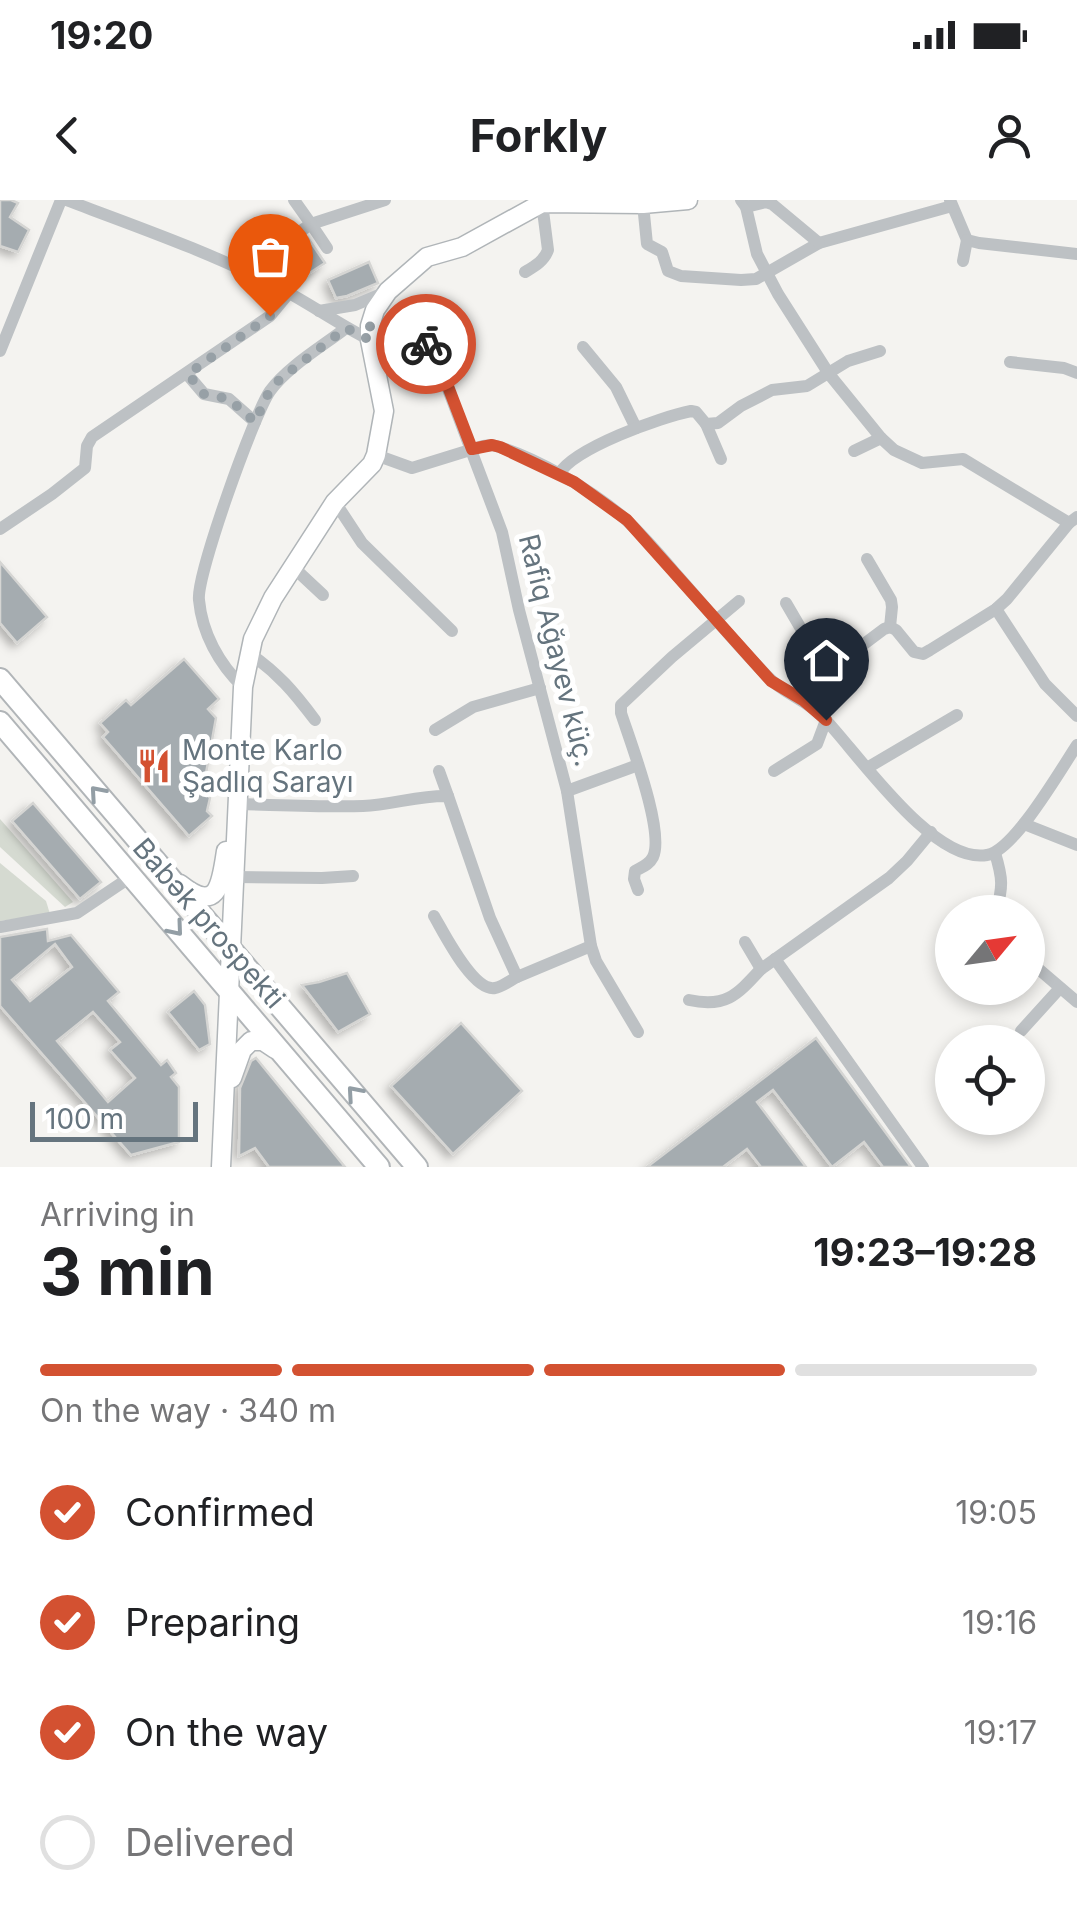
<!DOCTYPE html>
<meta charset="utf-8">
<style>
:root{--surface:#fff;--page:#f2f2f2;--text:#202124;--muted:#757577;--line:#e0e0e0;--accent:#d35131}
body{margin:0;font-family:Inter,sans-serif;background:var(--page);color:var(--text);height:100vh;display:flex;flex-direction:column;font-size:38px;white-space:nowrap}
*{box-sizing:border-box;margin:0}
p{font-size:32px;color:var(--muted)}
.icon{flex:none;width:55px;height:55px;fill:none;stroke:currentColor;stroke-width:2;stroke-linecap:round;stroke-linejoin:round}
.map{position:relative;height:967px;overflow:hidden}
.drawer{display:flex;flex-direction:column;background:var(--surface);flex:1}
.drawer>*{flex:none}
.needle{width:65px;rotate:61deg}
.controls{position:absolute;left:935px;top:695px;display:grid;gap:20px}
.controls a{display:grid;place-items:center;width:110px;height:110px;border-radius:50%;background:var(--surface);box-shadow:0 5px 15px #0003;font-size:50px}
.scale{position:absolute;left:30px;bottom:25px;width:168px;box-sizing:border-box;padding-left:10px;border:5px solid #65747e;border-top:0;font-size:28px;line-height:35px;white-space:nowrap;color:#65747e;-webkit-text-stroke:8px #fff;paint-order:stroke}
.pin{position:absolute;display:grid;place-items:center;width:85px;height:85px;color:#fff;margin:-102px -42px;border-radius:50% 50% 50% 0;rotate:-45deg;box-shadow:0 0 10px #0007}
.pin .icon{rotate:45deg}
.courier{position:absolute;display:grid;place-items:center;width:100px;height:100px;margin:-50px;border:8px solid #d35131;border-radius:50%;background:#fff;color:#222;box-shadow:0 2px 12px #0007}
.head em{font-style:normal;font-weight:700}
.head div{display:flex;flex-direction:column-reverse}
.head{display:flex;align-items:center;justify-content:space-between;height:170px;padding:0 40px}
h1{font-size:65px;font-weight:700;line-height:75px}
.bar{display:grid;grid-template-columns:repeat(4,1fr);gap:15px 10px;align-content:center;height:120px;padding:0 40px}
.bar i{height:12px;border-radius:8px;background:var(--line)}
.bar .on{background:var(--accent)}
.bar p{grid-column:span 4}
ol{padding:0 40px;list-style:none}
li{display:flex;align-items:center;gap:30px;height:110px}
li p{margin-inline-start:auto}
li .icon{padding:10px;border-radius:50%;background:var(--accent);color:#fff;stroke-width:4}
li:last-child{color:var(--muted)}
li i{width:55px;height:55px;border:5px solid var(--line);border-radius:50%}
.status{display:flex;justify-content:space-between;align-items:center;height:70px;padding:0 50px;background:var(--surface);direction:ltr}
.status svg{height:28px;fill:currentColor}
header{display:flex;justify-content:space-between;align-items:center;height:130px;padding:0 40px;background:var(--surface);font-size:45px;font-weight:700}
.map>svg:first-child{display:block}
</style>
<div class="status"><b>19:20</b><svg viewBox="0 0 49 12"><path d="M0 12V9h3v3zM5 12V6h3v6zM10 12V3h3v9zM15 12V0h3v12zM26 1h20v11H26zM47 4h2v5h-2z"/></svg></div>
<header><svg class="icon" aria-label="back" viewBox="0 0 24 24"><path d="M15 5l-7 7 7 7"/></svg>Forkly<svg class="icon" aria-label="person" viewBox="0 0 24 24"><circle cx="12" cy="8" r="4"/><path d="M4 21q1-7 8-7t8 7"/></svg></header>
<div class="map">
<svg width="1077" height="967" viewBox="0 0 1077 967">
<defs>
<filter id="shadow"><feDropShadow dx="-4.5" dy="4.5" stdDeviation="5" flood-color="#0004"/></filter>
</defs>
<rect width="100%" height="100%" fill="#f4f3f0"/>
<g fill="#d5dad1">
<polygon points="0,619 73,702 65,707 0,647"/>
<polygon points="0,663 46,701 50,714 0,721"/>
</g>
<g fill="#a5acb0" stroke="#d5d5d3" stroke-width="2.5" fill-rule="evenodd" filter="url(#shadow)">
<polygon points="0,0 11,0 18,3 10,17 29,30 18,52 0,46"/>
<polygon points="308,38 325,63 297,81 292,73 285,77 275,62"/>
<polygon points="369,62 378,83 347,96 336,98 328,80"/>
<polygon points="0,362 47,417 17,443 0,423"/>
<polygon points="184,459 219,499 208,509 216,518 203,590 210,598 207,611 212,616 189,636 103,537 108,532 100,523 126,500 131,505"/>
<polygon points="33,603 101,682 80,699 12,621"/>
<path d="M47 729 48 741 71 735 119 792 108 801 161 865 167 860 176 873 171 877 179 887V942L131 955 0 806V737ZM55 744 72 767 30 801 12 780ZM93 812 120 842 110 850 135 878 108 902 57 841Z"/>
<polygon points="347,773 370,814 338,832 302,785 319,782"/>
<polygon points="194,791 205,805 210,844 199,850 168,812"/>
<polygon points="461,823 522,891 453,954 391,886"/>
<polygon points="816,838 911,967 883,967 864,942 832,967 773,890 757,902 806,967 761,967 747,949 723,967 647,967"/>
<polygon points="256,858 345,967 269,967 255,948 239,956 240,888 251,861"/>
</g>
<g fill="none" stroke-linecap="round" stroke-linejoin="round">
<g stroke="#b0b5b8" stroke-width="21">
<g id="secondary">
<path d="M180 684C218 714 221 685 226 651"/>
<polyline points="232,878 242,850 251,841 263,841 275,849"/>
<polyline points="221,967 243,487 253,439 273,398 335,302 372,264 376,255 384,211 370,140 370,126 375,110 388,91 427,57 462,47 542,3 643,4 688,0"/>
</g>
</g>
<g stroke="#b1b5b8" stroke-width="24">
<g id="primary">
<polyline points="0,479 417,967"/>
<polyline points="0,522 379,967"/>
</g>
</g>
<g stroke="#bdc1c4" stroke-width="12">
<path d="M66 0C141 28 218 55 289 93 316 108 342 126 370 140"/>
<polyline points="741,0 746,7 757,54 778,94 829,174 881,238 894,250 922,263 963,259 1069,323 1077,317"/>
<polyline points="950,0 967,40 979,43 1077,54"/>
<polyline points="643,4 647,44 662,52 668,71 681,76 741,80 756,79 819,43 952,6"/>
<polyline points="746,7 766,2 772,4 819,43"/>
<polyline points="327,48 311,24 385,0"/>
<polyline points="963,61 967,40"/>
<path d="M525 72C535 66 544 61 548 50L542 3"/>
<polyline points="251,75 269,53 311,24 294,0"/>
<polyline points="319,111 355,105 386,92"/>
<polyline points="370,126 406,128 417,134 426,144 443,176 502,332 519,410 567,591 591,746 596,761 638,832"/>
<polyline points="583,147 616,187 636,228"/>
<polyline points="0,151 61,0"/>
<polyline points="1010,162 1064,168 1077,173"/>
<polyline points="187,174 204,194 229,199 255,222"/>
<polyline points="706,224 721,259"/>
<polyline points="854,251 881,238"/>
<path d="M376 255 412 268 483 246 492 245C533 255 593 291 624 318 643 335 660 355 676 374 707 409 736 444 768 477 784 494 807 500 823 517 857 552 933 665 987 655 1014 651 1061 569 1077 545"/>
<path d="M559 274C574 248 661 217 691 211L696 212 706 224 718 223 741 206 772 190 807 186 848 161 880 151"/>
<polyline points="335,302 362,343 452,431"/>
<polyline points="0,329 52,294 85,268 87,246 92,237 270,116 289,93"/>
<polyline points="867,359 891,400 892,407 890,427"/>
<polyline points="293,367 323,395"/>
<polyline points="786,403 807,439 822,473"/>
<polyline points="996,409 1045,484 1077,516"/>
<polyline points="890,427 896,430 914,452 923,454 930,450 996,409 1007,399 1069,323"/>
<path d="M249 453C278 473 294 492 315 520"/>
<path d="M243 487C219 464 202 433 199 400 196 376 254 214 270 191 287 167 323 146 346 128"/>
<polyline points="794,495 801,486 836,465 884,429 890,427"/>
<polyline points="435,530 473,507 540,488"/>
<polyline points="867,568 957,515"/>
<polyline points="439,571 448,596"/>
<polyline points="774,571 817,544 826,520"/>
<polyline points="567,591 638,565"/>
<path d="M238 604C280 605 322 607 363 606 392 605 420 595 448 596L490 718 517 777 591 746"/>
<polyline points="1024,624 1077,645"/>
<path d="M995 653C1003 679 1003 687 996 712"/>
<polyline points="234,677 322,678 353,676"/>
<path d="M638 690 634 679 635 671C642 667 649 665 653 657 665 632 630 541 621 513V505L672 457 739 401"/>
<path d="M434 716C444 733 473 792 495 788 502 787 511 780 517 777"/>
<polyline points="0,727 77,713 132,676"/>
<polyline points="745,742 761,769"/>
<polyline points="775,759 923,967"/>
<polyline points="1028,760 1077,802"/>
<path d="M689 800C726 808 737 795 761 769L889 678 907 661 931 632"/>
<polyline points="1021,831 1060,788"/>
</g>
<use href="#secondary" stroke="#fff" stroke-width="18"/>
<use href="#primary" stroke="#fff" stroke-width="20"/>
</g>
<defs><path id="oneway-chevron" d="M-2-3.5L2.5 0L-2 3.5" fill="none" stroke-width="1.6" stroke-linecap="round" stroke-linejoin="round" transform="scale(2.5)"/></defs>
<g stroke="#939ea5">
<use href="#oneway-chevron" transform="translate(97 593) rotate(-131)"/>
<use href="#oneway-chevron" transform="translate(176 729) rotate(50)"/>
<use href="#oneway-chevron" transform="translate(354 893) rotate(-131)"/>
</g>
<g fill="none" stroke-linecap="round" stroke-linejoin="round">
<path stroke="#97a0a6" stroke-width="10" stroke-dasharray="0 18" d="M270 116 188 174 204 194 229 199 255 222 268 194 280 179 346 128 370 140V126C395 127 409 124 426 144"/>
<polyline stroke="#d35131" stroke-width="12" points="426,144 444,176 472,249 492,245 500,247 574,282 627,320 771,481 803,500 826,520"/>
</g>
<defs>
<g id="restaurant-bare" transform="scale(2.7)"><path d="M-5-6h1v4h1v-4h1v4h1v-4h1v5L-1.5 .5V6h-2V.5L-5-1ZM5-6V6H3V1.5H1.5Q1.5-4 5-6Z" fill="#d35131" stroke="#fff" stroke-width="2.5" paint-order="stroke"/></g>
</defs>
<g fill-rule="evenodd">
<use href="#restaurant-bare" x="154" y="566"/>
</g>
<g text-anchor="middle" stroke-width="10" stroke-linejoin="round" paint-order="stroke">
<g font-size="28" fill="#65747e" stroke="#fff">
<text transform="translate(557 450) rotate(76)" y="10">Rafiq Ağayev küç.</text>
<text transform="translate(209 723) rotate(49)" y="10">Babək prospekti</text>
</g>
<g font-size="28" fill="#65747e" stroke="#fff" text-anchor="start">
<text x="182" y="560">Monte Karlo<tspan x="182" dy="32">Şadlıq Sarayı</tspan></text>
</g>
</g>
</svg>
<div class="controls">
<a><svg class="needle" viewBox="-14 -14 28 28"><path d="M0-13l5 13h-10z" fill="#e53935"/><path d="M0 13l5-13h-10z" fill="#757577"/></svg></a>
<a><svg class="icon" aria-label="locate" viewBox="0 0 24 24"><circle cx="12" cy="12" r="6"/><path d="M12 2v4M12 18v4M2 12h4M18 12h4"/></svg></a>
</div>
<div class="scale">100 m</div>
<div class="pin" style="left:270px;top:116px;background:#ea580c"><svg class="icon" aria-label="bag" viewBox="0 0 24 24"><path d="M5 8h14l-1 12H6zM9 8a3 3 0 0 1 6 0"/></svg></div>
<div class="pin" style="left:826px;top:520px;background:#1f2937"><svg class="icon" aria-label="home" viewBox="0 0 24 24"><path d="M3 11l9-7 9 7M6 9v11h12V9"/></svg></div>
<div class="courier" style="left:426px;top:144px"><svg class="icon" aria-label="bike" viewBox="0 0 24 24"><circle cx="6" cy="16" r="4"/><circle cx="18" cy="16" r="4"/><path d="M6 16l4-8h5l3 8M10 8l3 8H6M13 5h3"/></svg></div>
</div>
<section class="drawer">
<div class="head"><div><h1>3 min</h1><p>Arriving in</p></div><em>19:23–19:28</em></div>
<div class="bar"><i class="on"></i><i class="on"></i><i class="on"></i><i></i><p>On the way · 340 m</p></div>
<ol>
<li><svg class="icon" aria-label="check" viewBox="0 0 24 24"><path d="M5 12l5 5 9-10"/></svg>Confirmed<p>19:05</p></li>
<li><svg class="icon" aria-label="check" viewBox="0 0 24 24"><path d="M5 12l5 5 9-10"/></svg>Preparing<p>19:16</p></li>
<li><svg class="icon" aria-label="check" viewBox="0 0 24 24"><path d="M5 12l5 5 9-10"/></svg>On the way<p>19:17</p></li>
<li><i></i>Delivered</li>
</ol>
</section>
